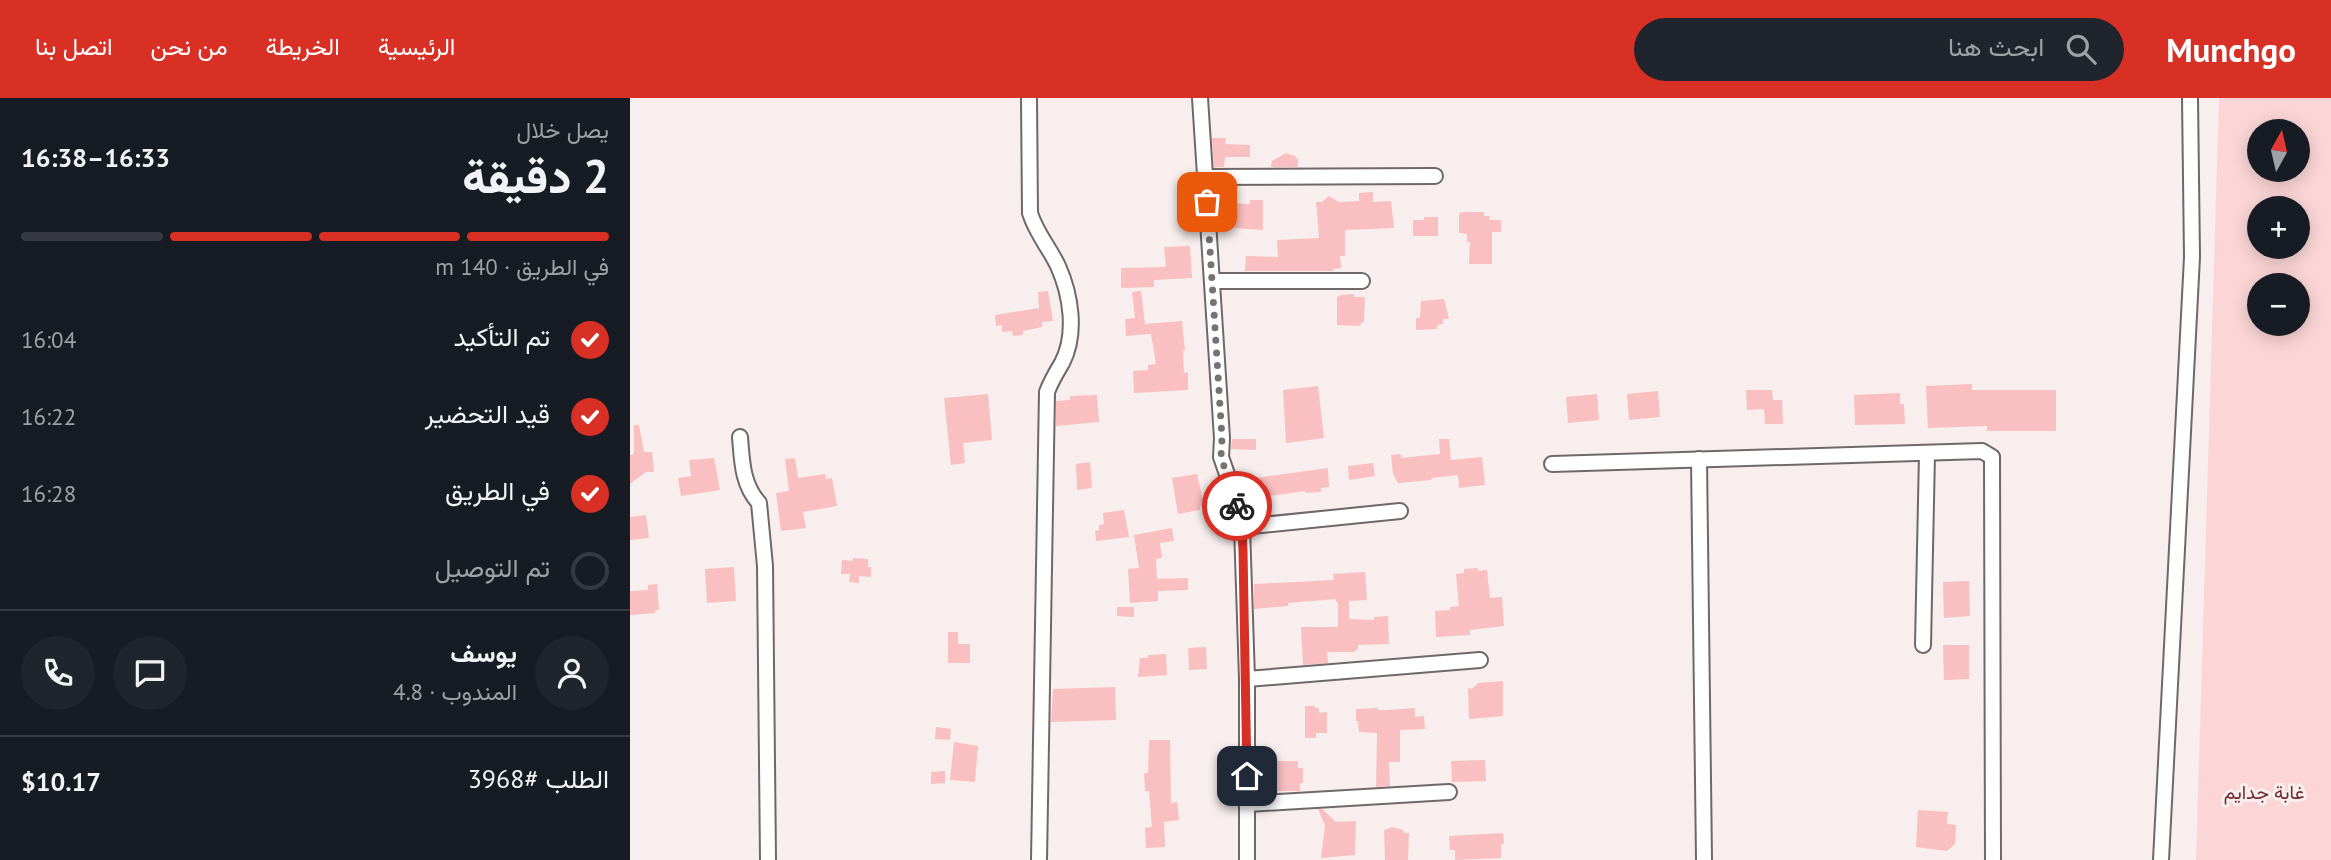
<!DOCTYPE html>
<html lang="ar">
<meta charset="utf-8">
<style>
:root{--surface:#171b24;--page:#20242c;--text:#f1f3f6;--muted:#9ea1a6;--line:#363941;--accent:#d93025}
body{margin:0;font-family:"PT Sans",Vazirmatn,sans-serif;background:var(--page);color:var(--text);direction:rtl;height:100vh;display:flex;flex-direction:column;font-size:26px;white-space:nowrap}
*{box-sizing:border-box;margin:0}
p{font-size:23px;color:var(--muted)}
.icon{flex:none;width:38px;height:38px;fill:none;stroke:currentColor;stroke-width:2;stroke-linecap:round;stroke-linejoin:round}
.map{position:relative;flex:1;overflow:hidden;direction:ltr}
.details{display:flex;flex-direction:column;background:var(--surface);width:630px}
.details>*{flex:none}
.needle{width:46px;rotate:8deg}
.fabs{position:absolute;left:1617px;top:21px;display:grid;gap:14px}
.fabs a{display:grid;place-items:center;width:63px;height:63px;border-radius:50%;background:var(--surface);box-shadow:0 4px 18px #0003;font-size:35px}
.pin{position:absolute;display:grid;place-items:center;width:60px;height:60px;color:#fff;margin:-30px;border-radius:14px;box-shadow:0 4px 10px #0006}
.courier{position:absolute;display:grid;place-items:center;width:70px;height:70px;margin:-35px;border:5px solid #d93025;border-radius:50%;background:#fff;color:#222;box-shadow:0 2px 9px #0007}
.headline em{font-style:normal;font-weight:800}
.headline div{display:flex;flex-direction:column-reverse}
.headline{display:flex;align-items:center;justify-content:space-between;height:119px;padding:0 21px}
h1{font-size:46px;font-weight:800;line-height:52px}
.bar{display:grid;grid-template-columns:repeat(4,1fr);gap:10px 7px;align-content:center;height:84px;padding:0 21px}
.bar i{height:9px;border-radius:5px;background:var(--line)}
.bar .current{background:var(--accent)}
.bar p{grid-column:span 4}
.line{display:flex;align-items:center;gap:18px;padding:0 21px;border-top:2px solid var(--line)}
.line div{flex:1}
.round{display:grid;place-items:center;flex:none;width:74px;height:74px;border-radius:37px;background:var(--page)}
ol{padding:0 21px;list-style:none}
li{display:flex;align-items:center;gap:21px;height:77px}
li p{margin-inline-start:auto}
li .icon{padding:7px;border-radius:50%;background:var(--accent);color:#fff;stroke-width:4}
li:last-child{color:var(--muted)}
li i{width:38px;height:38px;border:4px solid var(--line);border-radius:50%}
header{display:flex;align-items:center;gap:42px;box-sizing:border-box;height:98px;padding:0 35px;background:var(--accent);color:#fff}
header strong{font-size:33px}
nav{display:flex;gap:38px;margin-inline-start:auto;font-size:24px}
.search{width:490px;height:63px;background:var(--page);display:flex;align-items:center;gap:18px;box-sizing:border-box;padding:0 24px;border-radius:38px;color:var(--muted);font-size:26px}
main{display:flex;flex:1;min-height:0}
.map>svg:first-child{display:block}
</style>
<header>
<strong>Munchgo</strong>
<div class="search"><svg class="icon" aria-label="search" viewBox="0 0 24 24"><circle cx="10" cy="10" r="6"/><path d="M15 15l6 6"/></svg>ابحث هنا</div>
<nav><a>الرئيسية</a><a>الخريطة</a><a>من نحن</a><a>اتصل بنا</a></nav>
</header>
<main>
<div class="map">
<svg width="1701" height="762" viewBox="0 0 1701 762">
<rect width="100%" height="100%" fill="#f8eeee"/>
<path fill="#fcd6d6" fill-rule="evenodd" d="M1589 0H1701V762H1566ZM1629 33H1668V72H1629ZM1629 110H1668V149H1629ZM1629 187H1668V226H1629Z"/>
<g fill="#fabfc0">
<polygon points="582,40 596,40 595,46 620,47 620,59 595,59 594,69 584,69"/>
<polygon points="656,55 665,58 668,62 668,69 641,69 642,63"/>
<polygon points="743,94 743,104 761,103 764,130 715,132 715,158 710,158 711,170 703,171 703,173 615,173 616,158 648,159 647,142 689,140 686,104 692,104 699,98 709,104 729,103 729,95"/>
<polygon points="586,97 600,97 600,105 620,106 620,102 633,102 633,132 588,129"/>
<polygon points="834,114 854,114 854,118 860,118 859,122 871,122 871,134 862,134 862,166 839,166 840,144 837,144 837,136 829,135 829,115"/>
<polygon points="794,119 808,119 808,138 783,138 783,122 794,122"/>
<polygon points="560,148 562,180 524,182 524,189 491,190 491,170 536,169 534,149"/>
<polygon points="418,193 423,223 412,224 412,229 393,233 393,237 383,238 382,233 372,234 372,227 366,228 365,217 409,210 408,194"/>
<polygon points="511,193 515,226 552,223 555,252 553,252 554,275 558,274 558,292 504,295 503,273 518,272 518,267 526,266 521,236 496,238 495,221 505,220 502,194"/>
<polygon points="724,196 724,199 735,199 734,223 729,228 707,227 707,199 711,197"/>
<polygon points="814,201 819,221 813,221 813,226 807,227 807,231 786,232 786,220 790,220 791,203"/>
<polygon points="1342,286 1342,292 1426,292 1426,333 1357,333 1357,328 1298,330 1296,288"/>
<polygon points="688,288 694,340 656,345 653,292"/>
<polygon points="1116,292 1142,292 1143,302 1152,302 1153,326 1135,326 1134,311 1117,312"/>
<polygon points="1028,293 1030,319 999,322 997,296"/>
<polygon points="1270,295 1270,306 1274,306 1275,326 1225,327 1224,297"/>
<polygon points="358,296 362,342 333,345 335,365 321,367 314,300"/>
<polygon points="967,296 969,322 938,325 936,299"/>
<polygon points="467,297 469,324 426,328 426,303 440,302 440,298"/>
<polygon points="4,327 9,327 14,354 22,354 24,374 16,374 0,386 0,357 4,356"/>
<polygon points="602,341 626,341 626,352 601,351"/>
<polygon points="809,341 819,341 821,362 852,359 855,387 829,390 828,377 802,380 801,382 768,385 763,376 761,357 771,356 771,360 810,356"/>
<polygon points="84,360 90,392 51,398 48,380 61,378 59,362"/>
<polygon points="165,360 168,380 195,376 196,381 202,380 207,408 173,414 176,430 151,433 146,395 159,393 155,361"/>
<polygon points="460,364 462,390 447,392 446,366"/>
<polygon points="743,365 745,378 719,382 718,368"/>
<polygon points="698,370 699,389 691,390 691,394 676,395 675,393 625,400 623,383 626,382 626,380"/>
<polygon points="567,376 574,407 570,408 570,412 548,416 542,380"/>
<polygon points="494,412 499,439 466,443 465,433 469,432 469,427 474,426 473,415"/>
<polygon points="16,417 19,440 0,442 0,419"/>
<polygon points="542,430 544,443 530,445 532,460 526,461 527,481 558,480 558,492 528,493 528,503 500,505 498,471 509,470 504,437"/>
<polygon points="223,460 238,461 238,469 241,469 241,479 229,478 229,485 219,484 220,476 211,476 212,462 222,463"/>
<polygon points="104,469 106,503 77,505 75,471"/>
<polygon points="848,470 848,473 857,472 860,500 872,499 874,528 840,532 840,537 806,539 805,513 820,512 820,509 829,508 826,476 834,475 834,471"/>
<polygon points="735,474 737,502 719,503 719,521 744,522 744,519 758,518 759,546 728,547 728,552 725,552 725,554 697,554 698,565 673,567 671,529 708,529 708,504 706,504 706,501 658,505 658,508 624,511 624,486 704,482 703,476"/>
<polygon points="1339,483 1340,518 1314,520 1313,484"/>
<polygon points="27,486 29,512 25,512 25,515 0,517 0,493 18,492 18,487"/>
<polygon points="487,509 504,509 504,519 487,518"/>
<polygon points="318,534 328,534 328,546 340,546 340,565 318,565"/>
<polygon points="1313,547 1339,547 1339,581 1314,582"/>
<polygon points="576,549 577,571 559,572 558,550"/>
<polygon points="536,556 537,577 508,579 510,560 518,560 518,557"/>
<polygon points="873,583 873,618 839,621 838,590 842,591 848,585"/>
<polygon points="485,589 486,622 421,624 423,591"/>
<polygon points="675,608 685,608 685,610 689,610 689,615 697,614 697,635 686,635 686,640 675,640"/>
<polygon points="748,610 748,612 755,612 785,610 785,619 794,618 795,631 770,632 770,664 759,664 760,688 746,689 747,635 729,634 728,623 726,623 726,611"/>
<polygon points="306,629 321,631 320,642 305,641"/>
<polygon points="519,642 540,642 541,705 547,704 549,722 534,724 535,749 516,750 515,730 522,729 519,693 515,693 514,675 518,675"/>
<polygon points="324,644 348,648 345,684 320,682"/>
<polygon points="855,662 856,683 822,684 821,663"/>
<polygon points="642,663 668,663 668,670 673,670 673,685 670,685 670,693 642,693"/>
<polygon points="315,673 315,685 301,686 301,674"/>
<polygon points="688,711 692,711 706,724 726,723 725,757 691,760 695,727"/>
<polygon points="1288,712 1318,714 1317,726 1326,727 1325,746 1317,753 1286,749"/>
<polygon points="763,729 773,732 774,735 779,735 778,762 755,762 754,732"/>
<polygon points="873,735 874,746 871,746 871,760 825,762 825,752 820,752 819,738"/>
</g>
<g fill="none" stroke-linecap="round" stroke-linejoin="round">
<g stroke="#706868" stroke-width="18">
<g id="minor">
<path d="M399 0 400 115C406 135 419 149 428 168 441 197 447 236 432 265 426 275 421 283 417 294L409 762"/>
<polyline points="570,0 592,340 591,359 607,405 612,429 617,581 617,762"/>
<polyline points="575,79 805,78"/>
<polyline points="582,183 732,183"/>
<path d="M110 339C112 363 112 386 129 405L135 468 138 762"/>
<polyline points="1069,361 1074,762"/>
<polyline points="922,366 1352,353 1362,359 1363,762"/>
<polyline points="612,429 770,413"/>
<polyline points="1293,547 1297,356"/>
<polyline points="617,581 850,562"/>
<polyline points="617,706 819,694"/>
<polyline points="1531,762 1562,159 1560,0"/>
</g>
</g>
<use href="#minor" stroke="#fff" stroke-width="14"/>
</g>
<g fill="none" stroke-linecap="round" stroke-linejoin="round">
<polyline stroke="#777171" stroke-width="7" stroke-dasharray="0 12.6" points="577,104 592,340 591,359 607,408"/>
<polyline stroke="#d93025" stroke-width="9" points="607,408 612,429 613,453 617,678"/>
</g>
<g text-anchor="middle" stroke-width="6" stroke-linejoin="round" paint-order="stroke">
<g font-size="19" fill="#6f2a30" stroke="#f8eeee">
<text x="1634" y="701">غابة جدايم</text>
</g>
</g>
</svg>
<div class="fabs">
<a><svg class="needle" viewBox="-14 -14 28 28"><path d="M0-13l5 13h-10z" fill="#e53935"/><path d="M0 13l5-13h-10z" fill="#9ea1a6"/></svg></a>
<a>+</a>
<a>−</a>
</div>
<div class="pin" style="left:577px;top:104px;background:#ea580c"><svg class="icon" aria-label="bag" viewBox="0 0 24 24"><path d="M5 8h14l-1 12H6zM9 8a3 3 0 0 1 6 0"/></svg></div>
<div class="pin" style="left:617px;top:678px;background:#1f2937"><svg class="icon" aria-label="home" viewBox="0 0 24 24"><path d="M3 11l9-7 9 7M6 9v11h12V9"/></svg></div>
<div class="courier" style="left:607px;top:408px"><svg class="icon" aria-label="bike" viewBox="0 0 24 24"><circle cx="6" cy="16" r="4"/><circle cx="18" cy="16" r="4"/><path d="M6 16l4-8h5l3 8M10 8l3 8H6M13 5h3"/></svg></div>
</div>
<section class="details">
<div class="headline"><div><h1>2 دقيقة</h1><p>يصل خلال</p></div><em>16:33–16:38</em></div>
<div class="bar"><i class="current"></i><i class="current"></i><i class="current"></i><i></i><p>في الطريق · 140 m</p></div>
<ol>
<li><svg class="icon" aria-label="check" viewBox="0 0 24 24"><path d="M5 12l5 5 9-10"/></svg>تم التأكيد<p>16:04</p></li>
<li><svg class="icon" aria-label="check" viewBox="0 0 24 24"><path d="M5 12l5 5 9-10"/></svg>قيد التحضير<p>16:22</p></li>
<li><svg class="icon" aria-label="check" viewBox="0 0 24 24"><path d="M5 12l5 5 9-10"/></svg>في الطريق<p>16:28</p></li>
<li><i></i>تم التوصيل</li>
</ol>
<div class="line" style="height:126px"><a class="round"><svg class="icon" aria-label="person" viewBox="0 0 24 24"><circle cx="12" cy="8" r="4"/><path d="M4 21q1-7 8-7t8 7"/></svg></a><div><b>يوسف</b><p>المندوب · 4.8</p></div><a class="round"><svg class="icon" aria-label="chat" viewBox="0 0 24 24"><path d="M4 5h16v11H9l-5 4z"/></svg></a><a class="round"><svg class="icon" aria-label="phone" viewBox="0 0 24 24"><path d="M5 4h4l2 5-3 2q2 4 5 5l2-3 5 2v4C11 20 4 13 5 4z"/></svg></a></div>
<div class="line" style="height:91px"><div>الطلب #3968</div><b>$10.17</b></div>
</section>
</main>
